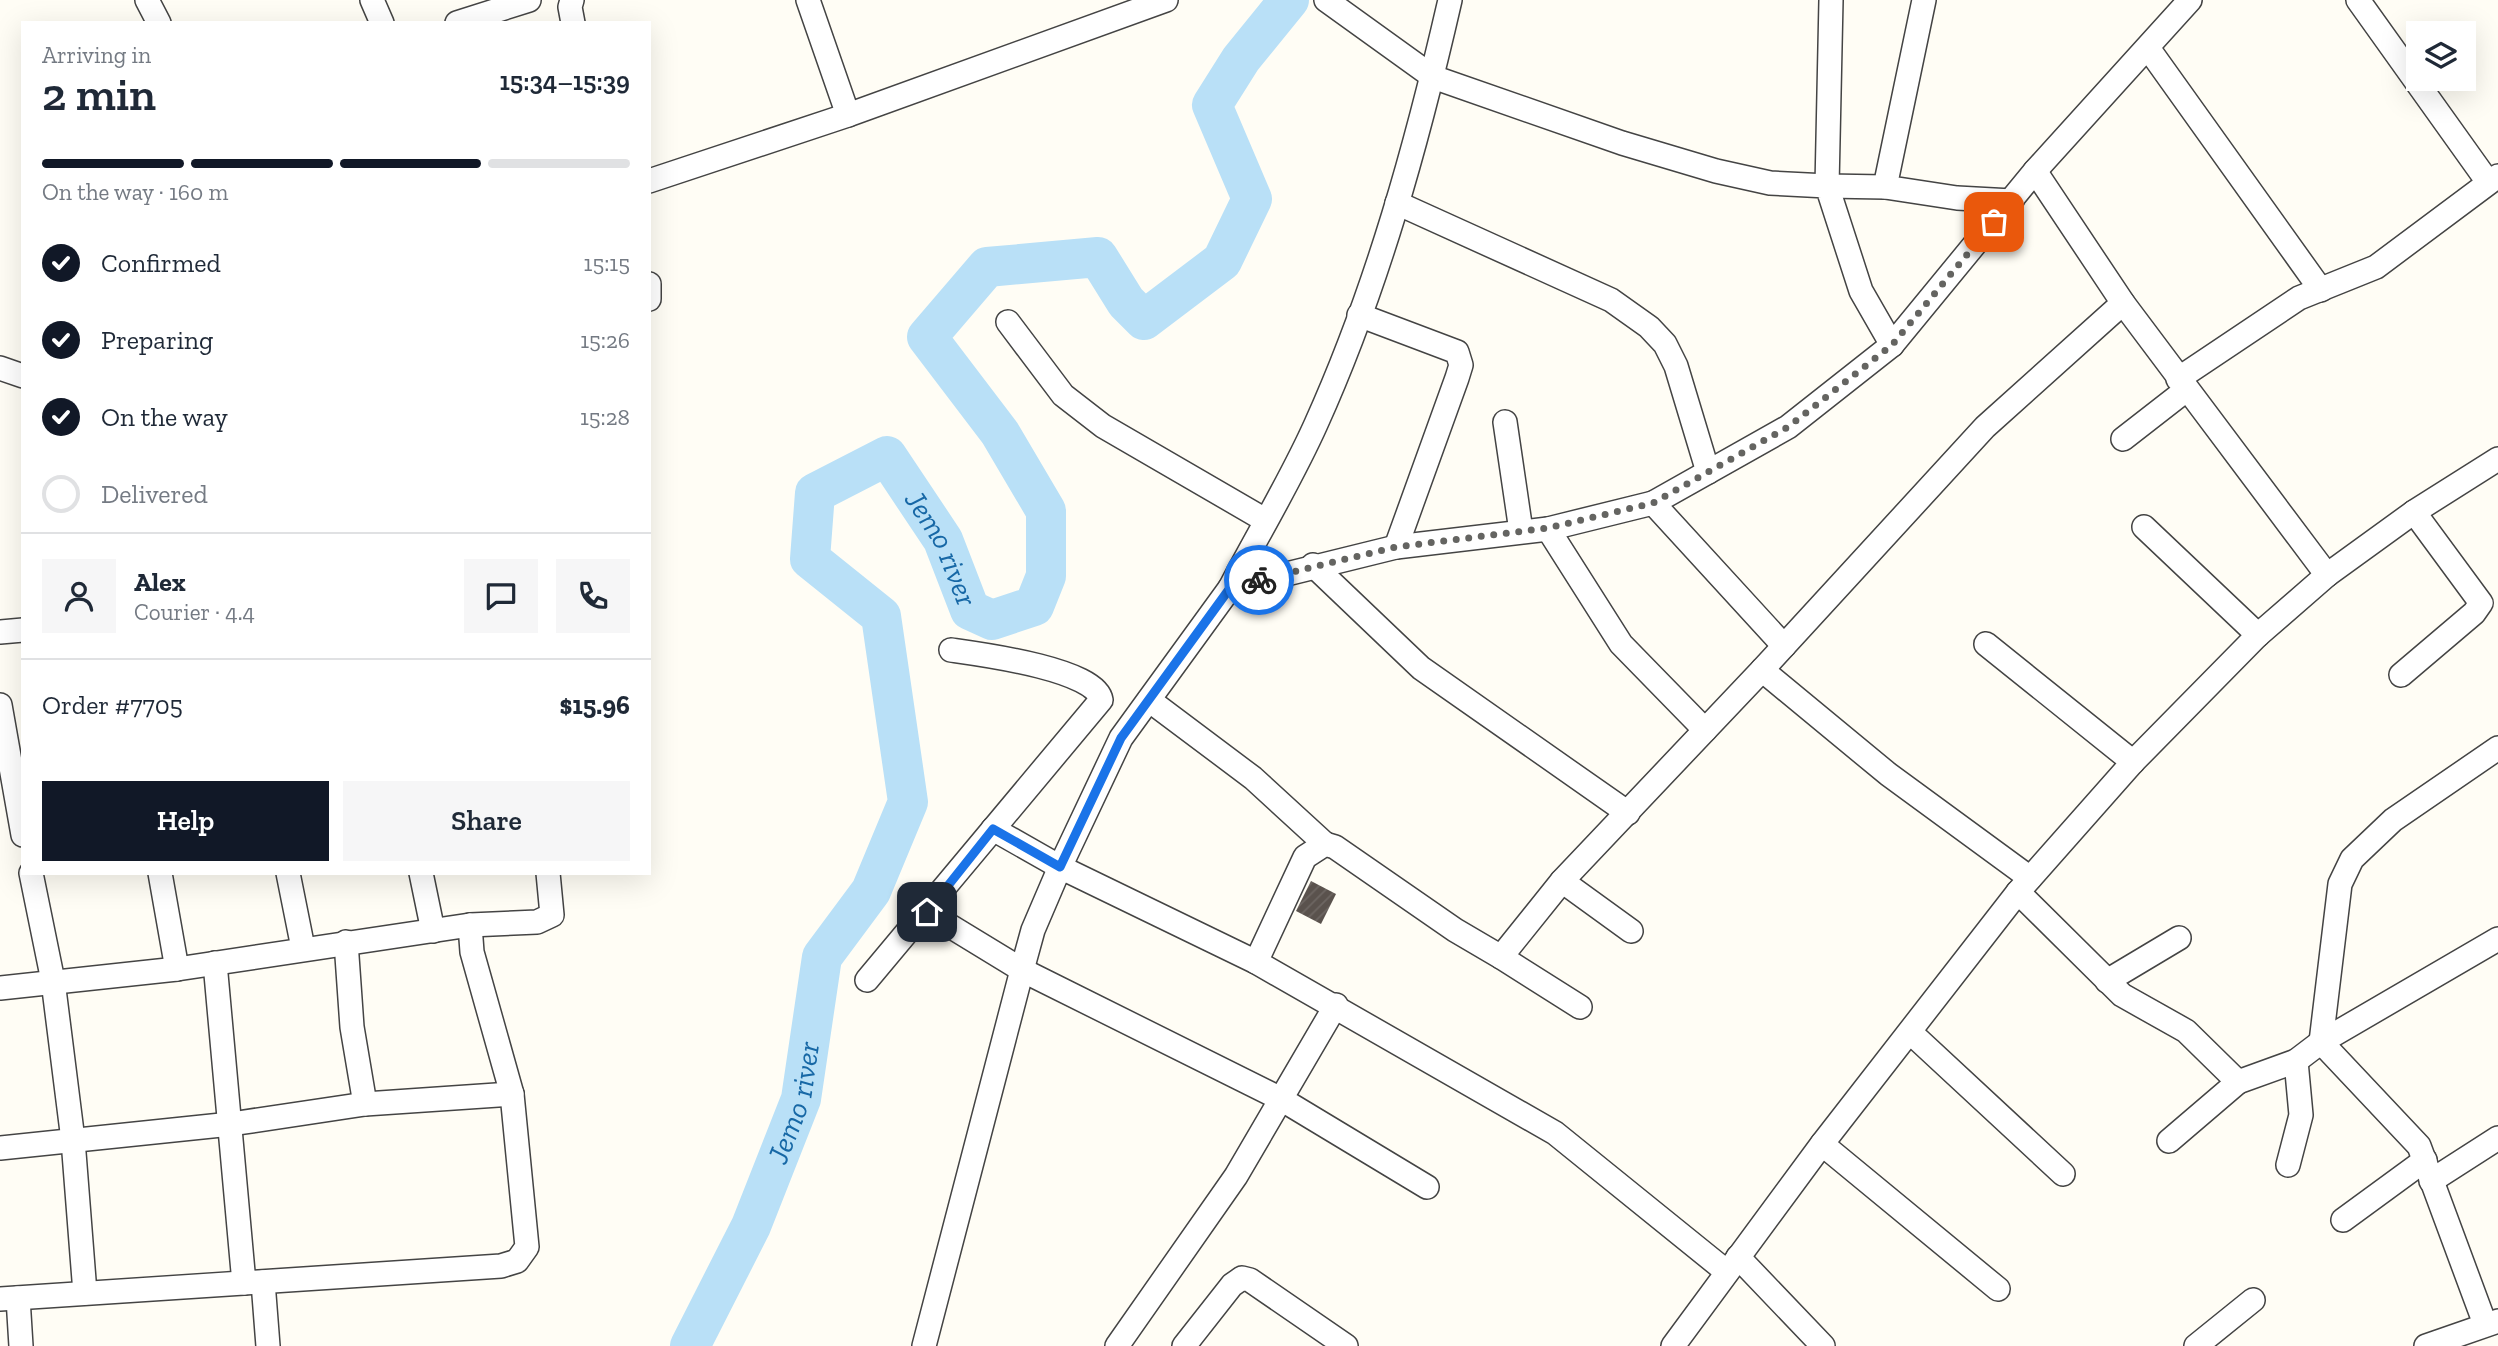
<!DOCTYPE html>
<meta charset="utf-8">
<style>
:root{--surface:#fff;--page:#f6f6f7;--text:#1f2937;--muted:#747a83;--line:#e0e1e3;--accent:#111827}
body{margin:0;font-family:"Zilla Slab",serif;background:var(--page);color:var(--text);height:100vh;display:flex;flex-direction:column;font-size:26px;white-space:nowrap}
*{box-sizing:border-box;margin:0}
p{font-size:23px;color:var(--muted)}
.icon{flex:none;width:38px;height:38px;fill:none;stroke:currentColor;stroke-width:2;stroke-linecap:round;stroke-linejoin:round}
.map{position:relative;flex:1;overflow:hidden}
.sheet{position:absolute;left:21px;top:21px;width:630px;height:854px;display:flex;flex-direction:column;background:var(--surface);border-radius:0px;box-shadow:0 7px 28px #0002}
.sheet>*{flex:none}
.tools{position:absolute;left:2406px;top:21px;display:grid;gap:14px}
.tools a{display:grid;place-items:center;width:70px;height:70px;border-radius:0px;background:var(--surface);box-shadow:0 7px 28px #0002;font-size:35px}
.pin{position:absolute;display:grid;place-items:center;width:60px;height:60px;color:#fff;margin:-30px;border-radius:14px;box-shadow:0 4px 10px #0006}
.courier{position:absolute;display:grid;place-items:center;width:70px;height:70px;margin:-35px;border:5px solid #1a73e8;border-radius:50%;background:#fff;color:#222;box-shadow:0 2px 9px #0007}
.headline em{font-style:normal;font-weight:600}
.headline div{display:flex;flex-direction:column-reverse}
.headline{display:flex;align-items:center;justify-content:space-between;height:119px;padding:0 21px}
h1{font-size:46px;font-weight:600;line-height:52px}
.bar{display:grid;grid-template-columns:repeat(4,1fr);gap:10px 7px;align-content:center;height:84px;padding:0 21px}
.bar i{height:9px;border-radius:5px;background:var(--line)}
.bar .on{background:var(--accent)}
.bar p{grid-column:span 4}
.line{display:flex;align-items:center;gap:18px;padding:0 21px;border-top:2px solid var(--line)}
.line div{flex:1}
.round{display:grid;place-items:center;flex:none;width:74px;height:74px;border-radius:0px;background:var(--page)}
ol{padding:0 21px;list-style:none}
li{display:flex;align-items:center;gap:21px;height:77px}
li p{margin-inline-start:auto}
li .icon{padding:7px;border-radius:50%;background:var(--accent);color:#fff;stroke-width:4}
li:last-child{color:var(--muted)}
li i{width:38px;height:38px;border:4px solid var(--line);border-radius:50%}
.primary-button{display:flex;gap:14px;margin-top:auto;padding:14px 21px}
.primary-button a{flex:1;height:80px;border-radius:0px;background:var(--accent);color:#fff;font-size:28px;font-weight:600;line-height:80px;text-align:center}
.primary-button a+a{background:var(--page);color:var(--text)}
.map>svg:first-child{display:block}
</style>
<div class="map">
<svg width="2498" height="1346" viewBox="0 0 2498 1346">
<defs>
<pattern id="building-hatch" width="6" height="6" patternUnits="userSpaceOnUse" patternTransform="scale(1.75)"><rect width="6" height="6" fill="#5a524d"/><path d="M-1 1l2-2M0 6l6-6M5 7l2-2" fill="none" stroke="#6d6662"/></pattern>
</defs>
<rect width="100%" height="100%" fill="#fffdf5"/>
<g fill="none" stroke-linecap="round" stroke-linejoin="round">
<path stroke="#b9e0f7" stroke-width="40" id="s1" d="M690 1346 751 1226 801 1099 822 957 871 891 908 802 881 616 810 559 815 493 887 456 943 540 970 610 992 620 1034 606 1046 576V511L1000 433 927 337 987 267 1098 257 1126 302 1144 320 1222 261 1252 199 1212 105 1241 59 1289 0"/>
</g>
<polygon fill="url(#building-hatch)" points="1311,881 1336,894 1321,924 1296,911"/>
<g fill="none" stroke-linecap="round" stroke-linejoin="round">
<g stroke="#444" stroke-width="26">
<g id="minor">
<polyline points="147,0 159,23"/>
<polyline points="372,0 382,23"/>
<polyline points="572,0 570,7 573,23"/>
<polyline points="808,0 848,115"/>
<polyline points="1326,0 1433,77 1622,143 1716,171 1770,183 1827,186 1861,291 1892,345"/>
<path d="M1450 0C1417 144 1377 289 1316 424 1291 480 1258 534 1230 588L1396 547 1548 529 1653 503"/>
<polyline points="1831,0 1827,186 1885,187"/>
<polyline points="1924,0 1885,187 1957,198 2012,201"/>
<polyline points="2358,0 2488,182"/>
<polyline points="457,23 529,0"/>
<polyline points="2148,48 2321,290"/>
<polyline points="2035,171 2123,303 2327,575"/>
<polyline points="649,181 848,115 1166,0"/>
<polyline points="1397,203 1611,300 1649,327 1665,344 1676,366 1708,472"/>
<polyline points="649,284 649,299"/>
<polyline points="1359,315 1457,352 1461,365 1457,378 1396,547"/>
<polyline points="1008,322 1063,395 1103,426 1265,520"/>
<polyline points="0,368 23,376"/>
<polyline points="2178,379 2299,298 2376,267 2498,176"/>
<polyline points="1505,422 1521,531"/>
<polyline points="2123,439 2186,390"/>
<polyline points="2144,527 2258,635"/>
<polyline points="1548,529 1621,644 1705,730"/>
<polyline points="1313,565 1421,668 1628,813"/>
<polyline points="0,632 23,630"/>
<polyline points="1986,644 2133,762"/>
<polyline points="1784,646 1653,503 1788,427 1892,345 2035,171 2190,0"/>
<polyline points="1762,670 1888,774 2030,878"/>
<polyline points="2401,675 2474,613 2481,603 2414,512"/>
<polyline points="1149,700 1253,778 1325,844"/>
<polyline points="0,705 23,835"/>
<polyline points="993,829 1060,867 1121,738 1230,588"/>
<polyline points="31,873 53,981 73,1140 85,1293"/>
<polyline points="160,873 177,969"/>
<polyline points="288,873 303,948"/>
<polyline points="421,873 433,931"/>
<polyline points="1562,881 1631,931"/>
<polyline points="2018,892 2122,995 2186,1031 2238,1082 2296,1061 2321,1042 2498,939"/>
<polyline points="927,912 1022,970 1281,1099 1236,1176 1117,1346"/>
<polyline points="346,942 352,1027 365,1104"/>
<polyline points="1501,957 1580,1007"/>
<polyline points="1256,962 1305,857 1325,844 1335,847 1455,930 1501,957 1562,881 1762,670 1985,427 2123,303"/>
<polyline points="215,963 244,1283"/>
<path d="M867 980 1101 700C1096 669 979 654 951 650"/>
<polyline points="2107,981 2179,938"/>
<polyline points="0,988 177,969 470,925 537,922 552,915 548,873"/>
<polyline points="1336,1005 1281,1099 1427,1187"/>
<polyline points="1910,1032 2063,1174"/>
<polyline points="2321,1042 2340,884 2352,859 2393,820 2498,748"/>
<polyline points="2321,1042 2419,1146 2485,1324"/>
<polyline points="2169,1141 2238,1082"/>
<polyline points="1822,1144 1998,1289"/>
<polyline points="0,1148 231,1124 365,1104 512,1094"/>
<polyline points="2288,1165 2301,1115 2296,1061"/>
<polyline points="2431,1181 2498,1138"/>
<polyline points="2343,1220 2425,1160"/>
<polyline points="1738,1257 1823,1346"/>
<polyline points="263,1282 268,1346"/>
<polyline points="18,1298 21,1346"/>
<polyline points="0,1299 501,1266 517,1261 527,1247 512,1094 472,952 470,925"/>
<polyline points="924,1346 1022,970 1033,930 1060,867 1256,962 1555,1133 1727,1272"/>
<polyline points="1184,1346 1232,1285 1242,1278 1250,1280 1346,1346"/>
<polyline points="1673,1346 1822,1144 2018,892 2133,762 2258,635 2327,575 2414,512 2498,459"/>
<polyline points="2196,1346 2253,1300"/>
<polyline points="2426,1346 2498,1321"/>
</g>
</g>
<use href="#minor" stroke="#fff" stroke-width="23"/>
</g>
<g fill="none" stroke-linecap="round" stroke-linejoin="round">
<polyline stroke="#646461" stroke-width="7" stroke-dasharray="0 12.6" points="1259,580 1396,547 1548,528 1653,503 1788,427 1892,345 1994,222"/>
<polyline stroke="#1a73e8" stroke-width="9" points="927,912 993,829 1060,867 1121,738 1230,588 1259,580"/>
</g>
<g text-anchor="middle" stroke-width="7" stroke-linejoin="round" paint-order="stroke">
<g font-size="30" font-style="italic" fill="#1768a6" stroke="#fff">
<text dy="10" stroke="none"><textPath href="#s1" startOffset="1127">Jemo river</textPath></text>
<text dy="10" stroke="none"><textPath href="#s1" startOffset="266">Jemo river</textPath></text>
</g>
</g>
</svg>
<div class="tools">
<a><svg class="icon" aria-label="layers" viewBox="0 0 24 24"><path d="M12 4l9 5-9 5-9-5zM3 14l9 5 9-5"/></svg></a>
</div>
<div class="pin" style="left:1994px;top:222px;background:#ea580c"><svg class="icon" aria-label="bag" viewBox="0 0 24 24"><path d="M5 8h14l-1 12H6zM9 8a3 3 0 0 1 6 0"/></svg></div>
<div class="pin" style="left:927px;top:912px;background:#1f2937"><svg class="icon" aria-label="home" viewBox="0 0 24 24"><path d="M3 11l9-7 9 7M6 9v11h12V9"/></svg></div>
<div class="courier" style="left:1259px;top:580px"><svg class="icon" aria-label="bike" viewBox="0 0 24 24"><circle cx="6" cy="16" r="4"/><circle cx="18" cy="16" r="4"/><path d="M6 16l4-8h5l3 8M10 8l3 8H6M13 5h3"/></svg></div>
<section class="sheet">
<div class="headline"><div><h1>2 min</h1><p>Arriving in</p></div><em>15:34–15:39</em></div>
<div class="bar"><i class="on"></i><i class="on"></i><i class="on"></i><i></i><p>On the way · 160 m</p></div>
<ol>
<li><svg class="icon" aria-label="check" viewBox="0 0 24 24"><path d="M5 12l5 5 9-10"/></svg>Confirmed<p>15:15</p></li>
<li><svg class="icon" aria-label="check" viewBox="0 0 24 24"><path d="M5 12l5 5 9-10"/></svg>Preparing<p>15:26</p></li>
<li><svg class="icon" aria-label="check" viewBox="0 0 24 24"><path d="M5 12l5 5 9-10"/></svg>On the way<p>15:28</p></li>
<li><i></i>Delivered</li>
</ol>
<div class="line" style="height:126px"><a class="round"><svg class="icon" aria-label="person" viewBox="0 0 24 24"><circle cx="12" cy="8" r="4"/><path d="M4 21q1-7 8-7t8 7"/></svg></a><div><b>Alex</b><p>Courier · 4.4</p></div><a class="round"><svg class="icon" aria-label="chat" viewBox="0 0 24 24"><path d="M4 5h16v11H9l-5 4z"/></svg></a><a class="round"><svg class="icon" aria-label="phone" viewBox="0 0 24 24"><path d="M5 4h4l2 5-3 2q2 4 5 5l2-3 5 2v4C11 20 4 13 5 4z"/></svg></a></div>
<div class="line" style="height:91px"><div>Order #7705</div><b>$15.96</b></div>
<div class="primary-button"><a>Help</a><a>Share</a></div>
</section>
</div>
